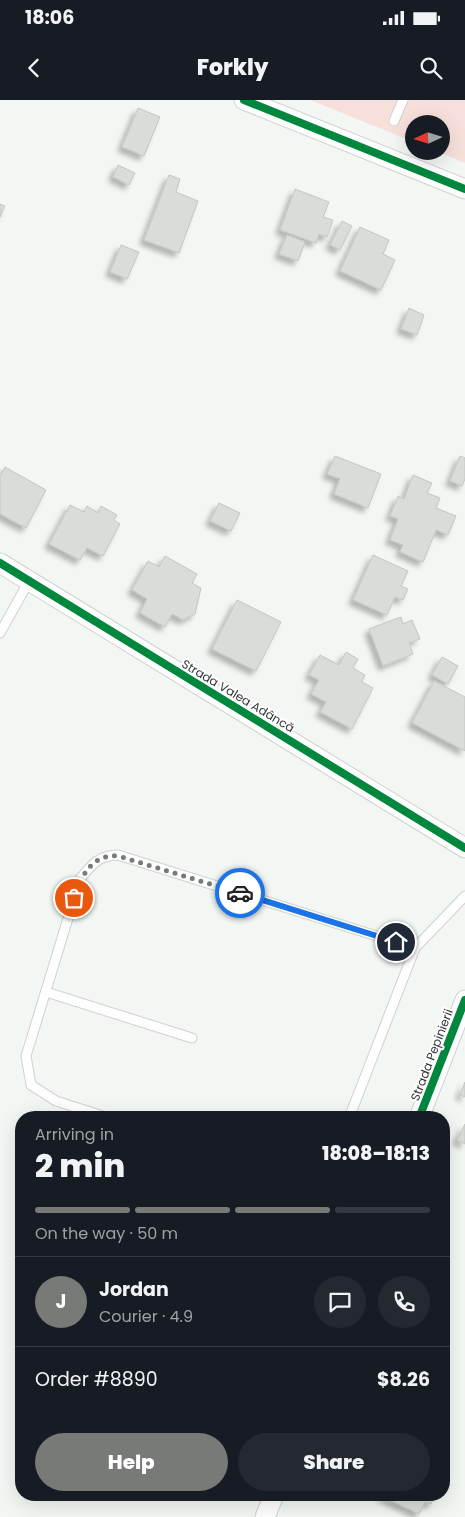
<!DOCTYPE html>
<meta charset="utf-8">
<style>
:root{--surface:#171b24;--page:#242831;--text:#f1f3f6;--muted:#9ea1a6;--line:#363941;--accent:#777a77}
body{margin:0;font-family:Poppins,sans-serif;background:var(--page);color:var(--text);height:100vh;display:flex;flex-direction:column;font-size:19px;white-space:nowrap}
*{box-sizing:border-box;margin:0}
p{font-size:16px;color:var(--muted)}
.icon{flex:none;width:28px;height:28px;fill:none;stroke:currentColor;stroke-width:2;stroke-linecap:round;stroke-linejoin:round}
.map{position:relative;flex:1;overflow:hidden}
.drawer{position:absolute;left:15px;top:1011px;width:435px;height:390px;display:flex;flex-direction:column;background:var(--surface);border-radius:20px;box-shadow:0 5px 20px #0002}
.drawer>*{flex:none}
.needle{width:32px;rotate:266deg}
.tools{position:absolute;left:405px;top:15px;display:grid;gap:10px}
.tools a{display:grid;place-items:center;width:45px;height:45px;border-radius:50%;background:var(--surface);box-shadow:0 5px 20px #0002;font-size:25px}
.pin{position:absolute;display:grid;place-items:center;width:42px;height:42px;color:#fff;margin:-21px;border:2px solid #fff;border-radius:50%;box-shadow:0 1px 5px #0007}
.courier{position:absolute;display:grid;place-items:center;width:50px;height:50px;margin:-25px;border:4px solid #1a73e8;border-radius:50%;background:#fff;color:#222;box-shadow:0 1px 6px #0007}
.head em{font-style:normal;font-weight:800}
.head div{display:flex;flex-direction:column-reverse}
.head{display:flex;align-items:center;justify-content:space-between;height:85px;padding:0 20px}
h1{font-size:32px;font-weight:800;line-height:38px}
.bar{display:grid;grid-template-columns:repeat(4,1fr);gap:8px 5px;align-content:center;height:60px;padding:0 20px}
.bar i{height:6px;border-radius:4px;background:var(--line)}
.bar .selected{background:var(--accent)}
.bar p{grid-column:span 4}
.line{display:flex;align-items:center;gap:12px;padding:0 20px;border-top:1px solid var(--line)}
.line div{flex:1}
.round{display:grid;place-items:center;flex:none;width:52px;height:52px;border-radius:26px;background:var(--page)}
.primary-button{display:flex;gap:10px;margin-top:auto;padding:10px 20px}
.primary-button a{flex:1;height:58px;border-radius:30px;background:var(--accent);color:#fff;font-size:20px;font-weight:800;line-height:58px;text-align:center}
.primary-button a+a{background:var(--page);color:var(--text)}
.status{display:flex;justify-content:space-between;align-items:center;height:35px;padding:0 25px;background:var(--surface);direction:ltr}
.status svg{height:14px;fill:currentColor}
header{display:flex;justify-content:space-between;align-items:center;height:65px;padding:0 20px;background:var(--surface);font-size:22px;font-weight:800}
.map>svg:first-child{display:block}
</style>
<div class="status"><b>18:06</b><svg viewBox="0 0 49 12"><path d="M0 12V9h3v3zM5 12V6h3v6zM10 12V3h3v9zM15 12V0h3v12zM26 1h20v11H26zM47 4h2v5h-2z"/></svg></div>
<header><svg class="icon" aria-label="back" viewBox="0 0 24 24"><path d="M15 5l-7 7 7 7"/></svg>Forkly<svg class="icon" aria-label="search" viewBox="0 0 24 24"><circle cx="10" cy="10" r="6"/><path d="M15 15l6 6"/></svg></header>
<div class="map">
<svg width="465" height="1417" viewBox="0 0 465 1417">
<defs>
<filter id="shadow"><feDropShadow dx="-4.5" dy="4.5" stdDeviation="2.5" flood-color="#0004"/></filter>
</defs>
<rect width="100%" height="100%" fill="#f3f7f3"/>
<polygon fill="#f7e0db" points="310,0 465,0 465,63 436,51 441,51 441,24 414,24 414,42"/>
<g fill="#d9dcd9" stroke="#c3c6c3" filter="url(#shadow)">
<polygon points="138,8 160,17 144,56 122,47"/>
<polygon points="118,65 135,73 129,85 113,77"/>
<polygon points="169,75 180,79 176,92 198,101 179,153 144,140"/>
<polygon points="295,89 329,102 323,117 333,120 327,137 319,134 316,143 280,130"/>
<polygon points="0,104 5,106 0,117"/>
<polygon points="342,121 352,126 340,150 330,145"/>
<polygon points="360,127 389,140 383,154 395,160 381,190 340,171"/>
<polygon points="287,135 305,142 298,161 279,154"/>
<polygon points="121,145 139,152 127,179 110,172"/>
<polygon points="409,208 424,215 417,235 401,229"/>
<polygon points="335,356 381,374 368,408 334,394 340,379 327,374"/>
<polygon points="460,356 465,358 465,379 462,386 450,381"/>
<polygon points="5,367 46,390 26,428 0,414 0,376"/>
<polygon points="413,375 432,383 427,393 440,398 436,408 456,416 448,435 436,430 423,462 400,452 403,445 390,440 398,419 390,416 398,396 404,399"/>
<polygon points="219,403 240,413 231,431 210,421"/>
<polygon points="70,405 84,412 87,406 98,413 101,406 117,415 114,420 120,424 103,456 87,448 80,460 49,444"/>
<polygon points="373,455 408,471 401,486 408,489 403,500 395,497 387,515 353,500"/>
<polygon points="165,456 197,474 192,483 201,488 195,514 183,520 172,514 165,527 140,513 147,499 132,490 148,461 159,467"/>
<polygon points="237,500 281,522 256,571 212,549"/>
<polygon points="401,517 403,524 412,520 420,539 409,543 413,554 383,566 369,529"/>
<polygon points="346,552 358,559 353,568 365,575 362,582 373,588 352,629 320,612 326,602 311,594 319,580 309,575 320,555 339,565"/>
<polygon points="442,557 458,566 448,584 432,575"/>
<polygon points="434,581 465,597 465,651 412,623"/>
<polygon points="465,982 465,997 460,995"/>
<polygon points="465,1024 465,1044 457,1040"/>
<polygon points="379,1395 435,1395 431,1404 425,1402 419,1414"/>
</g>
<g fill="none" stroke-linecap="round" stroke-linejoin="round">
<g stroke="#cfd2cf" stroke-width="11">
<g id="service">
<polyline points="394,21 403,0"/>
<polyline points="0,533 29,481"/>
<polyline points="46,892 192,938"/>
<path d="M109 1018 56 1001 31 985 26 956 80 779C91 765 99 755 118 755L415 848"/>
<polyline points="349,1018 415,848 465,796"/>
</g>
</g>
<g stroke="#cfd2cf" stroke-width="21">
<g id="minor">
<polyline points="244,0 465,89"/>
<polyline points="0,463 465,748"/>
<polyline points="419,1018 465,900"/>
<polyline points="265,1417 274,1395"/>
</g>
</g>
<use href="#service" stroke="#fdfefd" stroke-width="9"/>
<use href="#minor" stroke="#fdfefd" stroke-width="19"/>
<g stroke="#fff" stroke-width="11">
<g id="cycleway">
<polyline points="244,0 465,89"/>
<polyline points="0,463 465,748"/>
<polyline points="419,1018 465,900"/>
</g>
</g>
<use href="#cycleway" stroke="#00873e" stroke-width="8"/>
</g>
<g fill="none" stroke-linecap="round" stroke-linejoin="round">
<path stroke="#777a77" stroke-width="5" stroke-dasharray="0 9" d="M74 798C81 776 92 754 118 756L240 793"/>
<polyline stroke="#1a73e8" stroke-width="6" points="240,793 396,842"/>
</g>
<g text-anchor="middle" stroke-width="4" stroke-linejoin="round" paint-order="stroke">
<g font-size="12" fill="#343634" stroke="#fff">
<text transform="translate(238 596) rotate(31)" y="4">Strada Valea Adâncă</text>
<text transform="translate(432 955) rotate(-69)" y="4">Strada Pepinierii</text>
</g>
</g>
</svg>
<div class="tools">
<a><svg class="needle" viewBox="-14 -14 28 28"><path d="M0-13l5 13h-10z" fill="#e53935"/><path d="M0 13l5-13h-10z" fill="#9ea1a6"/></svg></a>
</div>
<div class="pin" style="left:74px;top:798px;background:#ea580c"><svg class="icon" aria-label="bag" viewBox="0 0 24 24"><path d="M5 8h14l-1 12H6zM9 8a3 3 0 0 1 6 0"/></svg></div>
<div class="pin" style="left:396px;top:842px;background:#1f2937"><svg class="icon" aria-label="home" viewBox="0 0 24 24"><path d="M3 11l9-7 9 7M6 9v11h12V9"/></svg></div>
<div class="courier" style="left:240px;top:793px"><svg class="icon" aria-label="car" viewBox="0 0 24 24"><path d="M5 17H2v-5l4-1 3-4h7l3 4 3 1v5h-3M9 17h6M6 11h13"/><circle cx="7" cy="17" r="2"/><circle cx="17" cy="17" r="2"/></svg></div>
<section class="drawer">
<div class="head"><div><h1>2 min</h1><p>Arriving in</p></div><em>18:08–18:13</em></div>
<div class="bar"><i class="selected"></i><i class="selected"></i><i class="selected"></i><i></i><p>On the way · 50 m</p></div>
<div class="line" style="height:90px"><b class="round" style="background:var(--accent);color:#fff">J</b><div><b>Jordan</b><p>Courier · 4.9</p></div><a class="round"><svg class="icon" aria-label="chat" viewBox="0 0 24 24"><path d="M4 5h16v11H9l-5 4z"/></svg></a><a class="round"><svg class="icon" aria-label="phone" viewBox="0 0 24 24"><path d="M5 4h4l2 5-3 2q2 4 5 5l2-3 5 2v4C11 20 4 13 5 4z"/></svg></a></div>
<div class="line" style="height:65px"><div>Order #8890</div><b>$8.26</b></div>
<div class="primary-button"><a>Help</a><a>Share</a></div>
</section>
</div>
